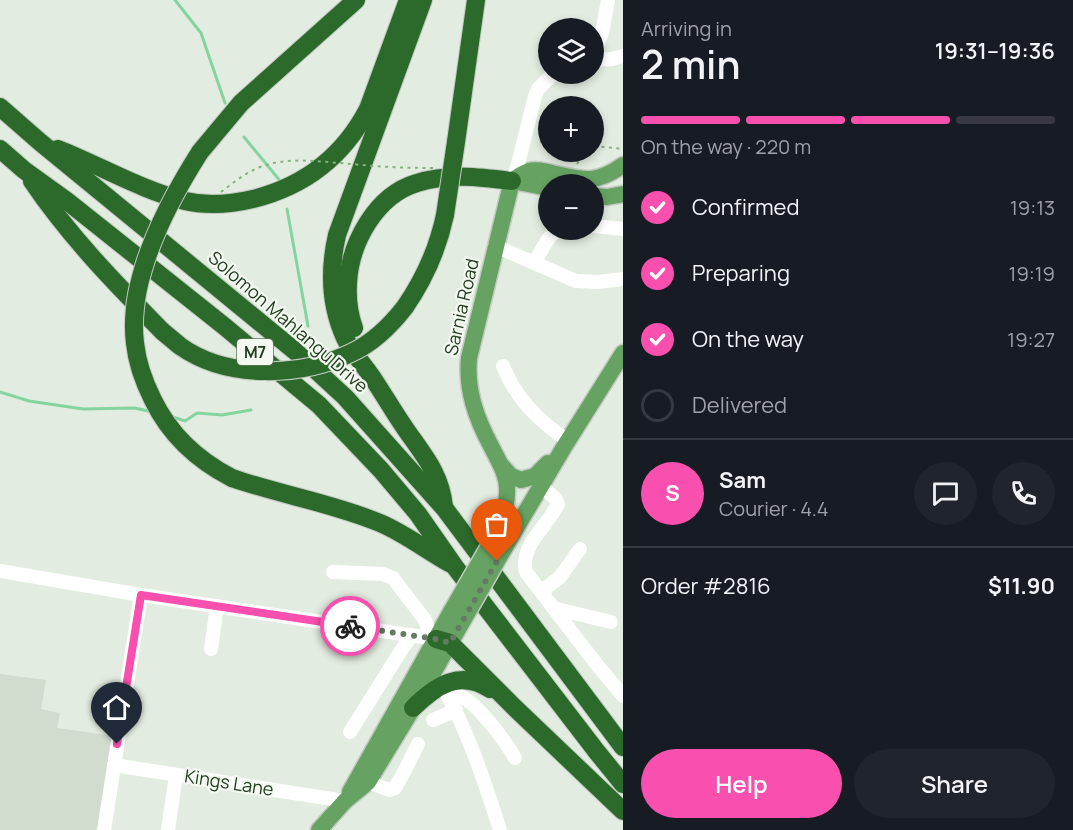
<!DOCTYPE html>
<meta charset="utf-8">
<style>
:root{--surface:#171b24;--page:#20242c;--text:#f1f3f6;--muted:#9ea1a6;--line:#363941;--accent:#f950af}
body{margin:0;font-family:Manrope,sans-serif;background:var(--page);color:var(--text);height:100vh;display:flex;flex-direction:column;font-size:22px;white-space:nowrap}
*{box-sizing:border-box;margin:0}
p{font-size:20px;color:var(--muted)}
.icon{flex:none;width:33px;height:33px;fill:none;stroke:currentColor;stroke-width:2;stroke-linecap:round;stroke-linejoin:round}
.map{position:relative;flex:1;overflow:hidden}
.panel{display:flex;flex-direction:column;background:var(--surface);width:450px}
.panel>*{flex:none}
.fabs{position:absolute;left:538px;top:18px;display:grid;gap:12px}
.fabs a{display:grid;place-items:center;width:66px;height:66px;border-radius:50%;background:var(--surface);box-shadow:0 3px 9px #0003;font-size:30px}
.pin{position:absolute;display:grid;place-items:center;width:51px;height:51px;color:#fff;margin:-62px -26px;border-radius:50% 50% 50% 0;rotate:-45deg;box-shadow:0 0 6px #0007}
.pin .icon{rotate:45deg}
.courier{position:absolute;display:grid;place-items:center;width:60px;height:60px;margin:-30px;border:4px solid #f950af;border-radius:50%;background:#fff;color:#222;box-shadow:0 2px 8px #0007}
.headline em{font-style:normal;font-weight:600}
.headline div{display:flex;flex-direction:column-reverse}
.headline{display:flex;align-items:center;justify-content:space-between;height:102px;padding:0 18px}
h1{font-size:39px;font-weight:600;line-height:45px}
.bar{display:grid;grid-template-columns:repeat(4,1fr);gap:9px 6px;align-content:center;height:72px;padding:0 18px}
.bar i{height:8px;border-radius:4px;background:var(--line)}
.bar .active{background:var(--accent)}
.bar p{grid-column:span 4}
.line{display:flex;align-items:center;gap:15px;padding:0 18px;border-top:2px solid var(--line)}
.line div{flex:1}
.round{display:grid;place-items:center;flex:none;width:63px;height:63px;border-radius:32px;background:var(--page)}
ol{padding:0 18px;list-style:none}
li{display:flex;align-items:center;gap:18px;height:66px}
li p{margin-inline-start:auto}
li .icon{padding:6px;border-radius:50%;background:var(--accent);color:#fff;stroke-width:4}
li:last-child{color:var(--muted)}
li i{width:33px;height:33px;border:3px solid var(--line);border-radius:50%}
.cta{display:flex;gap:12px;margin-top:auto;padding:12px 18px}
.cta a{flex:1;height:69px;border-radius:36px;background:var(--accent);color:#fff;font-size:24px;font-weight:600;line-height:69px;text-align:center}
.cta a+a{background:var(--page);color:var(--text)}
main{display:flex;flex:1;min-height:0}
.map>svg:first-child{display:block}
</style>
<main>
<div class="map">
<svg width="623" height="830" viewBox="0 0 623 830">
<rect width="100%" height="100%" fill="#e3ece0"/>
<polygon fill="#d1dbce" points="0,674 46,680 41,709 60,713 57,728 114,736 98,830 0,830"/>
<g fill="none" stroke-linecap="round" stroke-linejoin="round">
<g stroke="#84d4a0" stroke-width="3">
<polyline points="175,0 201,33 225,103"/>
<polyline points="244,137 281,182"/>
<polyline points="287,209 308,326"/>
<polyline points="0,392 29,401 83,409 135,408 152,412"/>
<polyline points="173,417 185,421 197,413 222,415 251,410"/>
</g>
<g stroke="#c1c9c1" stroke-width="19">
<g id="major">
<polyline points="512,181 549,188"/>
<polyline points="594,196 607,197 623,194"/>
<polyline points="502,466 511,476 521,480 535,476 548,463"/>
<path d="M496 534C501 519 508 505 507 489 507 474 498 460 491 446 476 418 466 390 469 358L512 181C517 177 523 173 529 171 536 169 544 171 552 173 583 180 595 185 623 165"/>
<polyline points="508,542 564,447 623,353"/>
<polyline points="350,792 452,610"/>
<polyline points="319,830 345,801 368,782 413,708 465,617"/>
</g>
</g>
<g stroke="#c1c9c1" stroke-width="20">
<g id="highway">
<path d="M423 0 337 235C329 270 330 305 345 338 352 353 365 366 374 380 386 398 396 416 409 434 426 458 441 476 444 507"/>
<polyline points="0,107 40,142 295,351 345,397 445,509 623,747"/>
<polyline points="456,142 476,0"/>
<polyline points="0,149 24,170 67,201 224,326 319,405 381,470 418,514 455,567 597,752 623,784"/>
<path d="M58 149C101 166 141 190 185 201 207 206 232 204 253 199 305 186 343 157 368 109L408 0"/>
<polyline points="200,152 241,103 356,0"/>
<path d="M32 181C69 236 116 284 162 331"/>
<path d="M405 307C425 278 438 248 445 215"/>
<path d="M354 328C349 314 347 299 348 283 350 243 376 195 417 183 448 173 480 177 512 181"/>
<path d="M232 478C281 495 332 503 380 523 404 533 426 550 449 563"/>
<polyline points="436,639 450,643 515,708 623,811"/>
<path d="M413 708C435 686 460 669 490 689"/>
</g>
</g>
<g stroke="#84b17e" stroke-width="2" stroke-dasharray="3 4.5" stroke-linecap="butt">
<polyline points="594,146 623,149"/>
<polyline points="577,164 585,152"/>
</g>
<g stroke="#fff" stroke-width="14">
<polyline points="594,52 602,33 608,0"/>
<polyline points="594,60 612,59 623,56"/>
<polyline points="512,181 517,168 535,96 538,89 553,74"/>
<polyline points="594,226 623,229"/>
<polyline points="495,246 576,281 598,282 623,279"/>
<polyline points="534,263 548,239 557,230"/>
<path d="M503 366C516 399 539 421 568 441"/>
<path d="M541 486 556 499 558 504C548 526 519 546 526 572L594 661 623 696"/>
<polyline points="0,571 141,595 436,639"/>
<polyline points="333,572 383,574 393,578 425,620 428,628 425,637"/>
<polyline points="541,592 560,577 580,549"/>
<polyline points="553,608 611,622"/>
<polyline points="211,649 217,606"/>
<path d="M442 685C468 731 484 780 500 830"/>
<path d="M446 692C452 694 459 695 464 698 481 708 505 741 515 758"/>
<polyline points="433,720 456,710"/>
<polyline points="350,732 402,649 412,635"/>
<polyline points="114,765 345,801"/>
<polyline points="368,782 389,790 395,788 403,774 418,744"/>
<polyline points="104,830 141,595"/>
<polyline points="168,830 176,775"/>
</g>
<use href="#major" stroke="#66a362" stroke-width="16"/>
<use href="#highway" stroke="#2b6a2a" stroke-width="18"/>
<g stroke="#c1c9c1" stroke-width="19" stroke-linecap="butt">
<g id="major-bridge">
<polyline points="452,610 496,534"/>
<polyline points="465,617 508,542"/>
</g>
</g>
<g stroke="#c1c9c1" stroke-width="20" stroke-linecap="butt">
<g id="highway-bridge">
<path d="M200 152C167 204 127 280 135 343 137 363 144 382 153 400 170 435 197 460 232 478"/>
<polyline points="445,215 456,142"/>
<path d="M162 331C168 336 174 341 180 346 228 380 302 377 353 352 374 342 391 325 405 307"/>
</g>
</g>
<path stroke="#84b17e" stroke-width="2" stroke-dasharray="3 4.5" stroke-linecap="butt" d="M221 192C233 183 245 173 260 167 289 156 322 162 352 164 380 167 407 168 435 168"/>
<use href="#major-bridge" stroke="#66a362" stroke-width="16"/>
<use href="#highway-bridge" stroke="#2b6a2a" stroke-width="18"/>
</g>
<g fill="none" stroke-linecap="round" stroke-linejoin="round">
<polyline stroke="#667a63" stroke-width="6" stroke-dasharray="0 10.8" points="350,626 436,639 450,643 497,561"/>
<polyline stroke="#f950af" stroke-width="8" points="117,744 141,595 350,626"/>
</g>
<g text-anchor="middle" stroke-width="4.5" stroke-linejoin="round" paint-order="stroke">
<rect fill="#f3f8f0" stroke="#61755e" stroke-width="1.5" x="237" y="339" width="36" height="26" rx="4.5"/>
<g font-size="16" font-weight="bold" fill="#223d20">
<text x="255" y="358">M7</text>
</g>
<g font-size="18" fill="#223d20" stroke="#f3f8f0">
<text transform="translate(462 307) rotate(-77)" y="6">Sarnia Road</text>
<text transform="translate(288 322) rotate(41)" y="6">Solomon Mahlangu Drive</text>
<text transform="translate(229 783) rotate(9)" y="6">Kings Lane</text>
</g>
</g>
</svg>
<div class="fabs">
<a><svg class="icon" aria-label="layers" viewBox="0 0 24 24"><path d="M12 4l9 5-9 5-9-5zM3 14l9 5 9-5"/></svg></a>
<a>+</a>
<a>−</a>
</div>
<div class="pin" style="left:497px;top:561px;background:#ea580c"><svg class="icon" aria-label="bag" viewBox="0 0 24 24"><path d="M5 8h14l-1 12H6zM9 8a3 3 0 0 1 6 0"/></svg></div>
<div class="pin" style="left:117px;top:744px;background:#1f2937"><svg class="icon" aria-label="home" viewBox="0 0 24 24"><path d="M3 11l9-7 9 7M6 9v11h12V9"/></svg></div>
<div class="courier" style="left:350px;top:626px"><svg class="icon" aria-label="bike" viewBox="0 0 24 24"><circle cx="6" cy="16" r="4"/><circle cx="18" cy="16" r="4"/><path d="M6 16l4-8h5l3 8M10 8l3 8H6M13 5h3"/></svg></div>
</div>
<section class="panel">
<div class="headline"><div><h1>2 min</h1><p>Arriving in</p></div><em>19:31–19:36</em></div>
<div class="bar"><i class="active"></i><i class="active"></i><i class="active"></i><i></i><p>On the way · 220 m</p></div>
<ol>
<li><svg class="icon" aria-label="check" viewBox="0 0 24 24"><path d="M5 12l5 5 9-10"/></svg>Confirmed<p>19:13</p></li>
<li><svg class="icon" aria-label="check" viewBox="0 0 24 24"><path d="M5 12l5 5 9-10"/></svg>Preparing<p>19:19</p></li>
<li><svg class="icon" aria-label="check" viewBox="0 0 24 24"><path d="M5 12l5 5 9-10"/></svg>On the way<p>19:27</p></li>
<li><i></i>Delivered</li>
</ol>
<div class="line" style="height:108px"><b class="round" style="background:var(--accent);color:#fff">S</b><div><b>Sam</b><p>Courier · 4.4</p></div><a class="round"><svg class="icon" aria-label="chat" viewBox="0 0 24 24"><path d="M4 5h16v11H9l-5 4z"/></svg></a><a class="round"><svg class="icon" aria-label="phone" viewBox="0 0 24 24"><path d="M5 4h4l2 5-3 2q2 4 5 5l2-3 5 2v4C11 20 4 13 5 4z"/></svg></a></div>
<div class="line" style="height:78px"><div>Order #2816</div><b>$11.90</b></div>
<div class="cta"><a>Help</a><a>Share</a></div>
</section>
</main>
